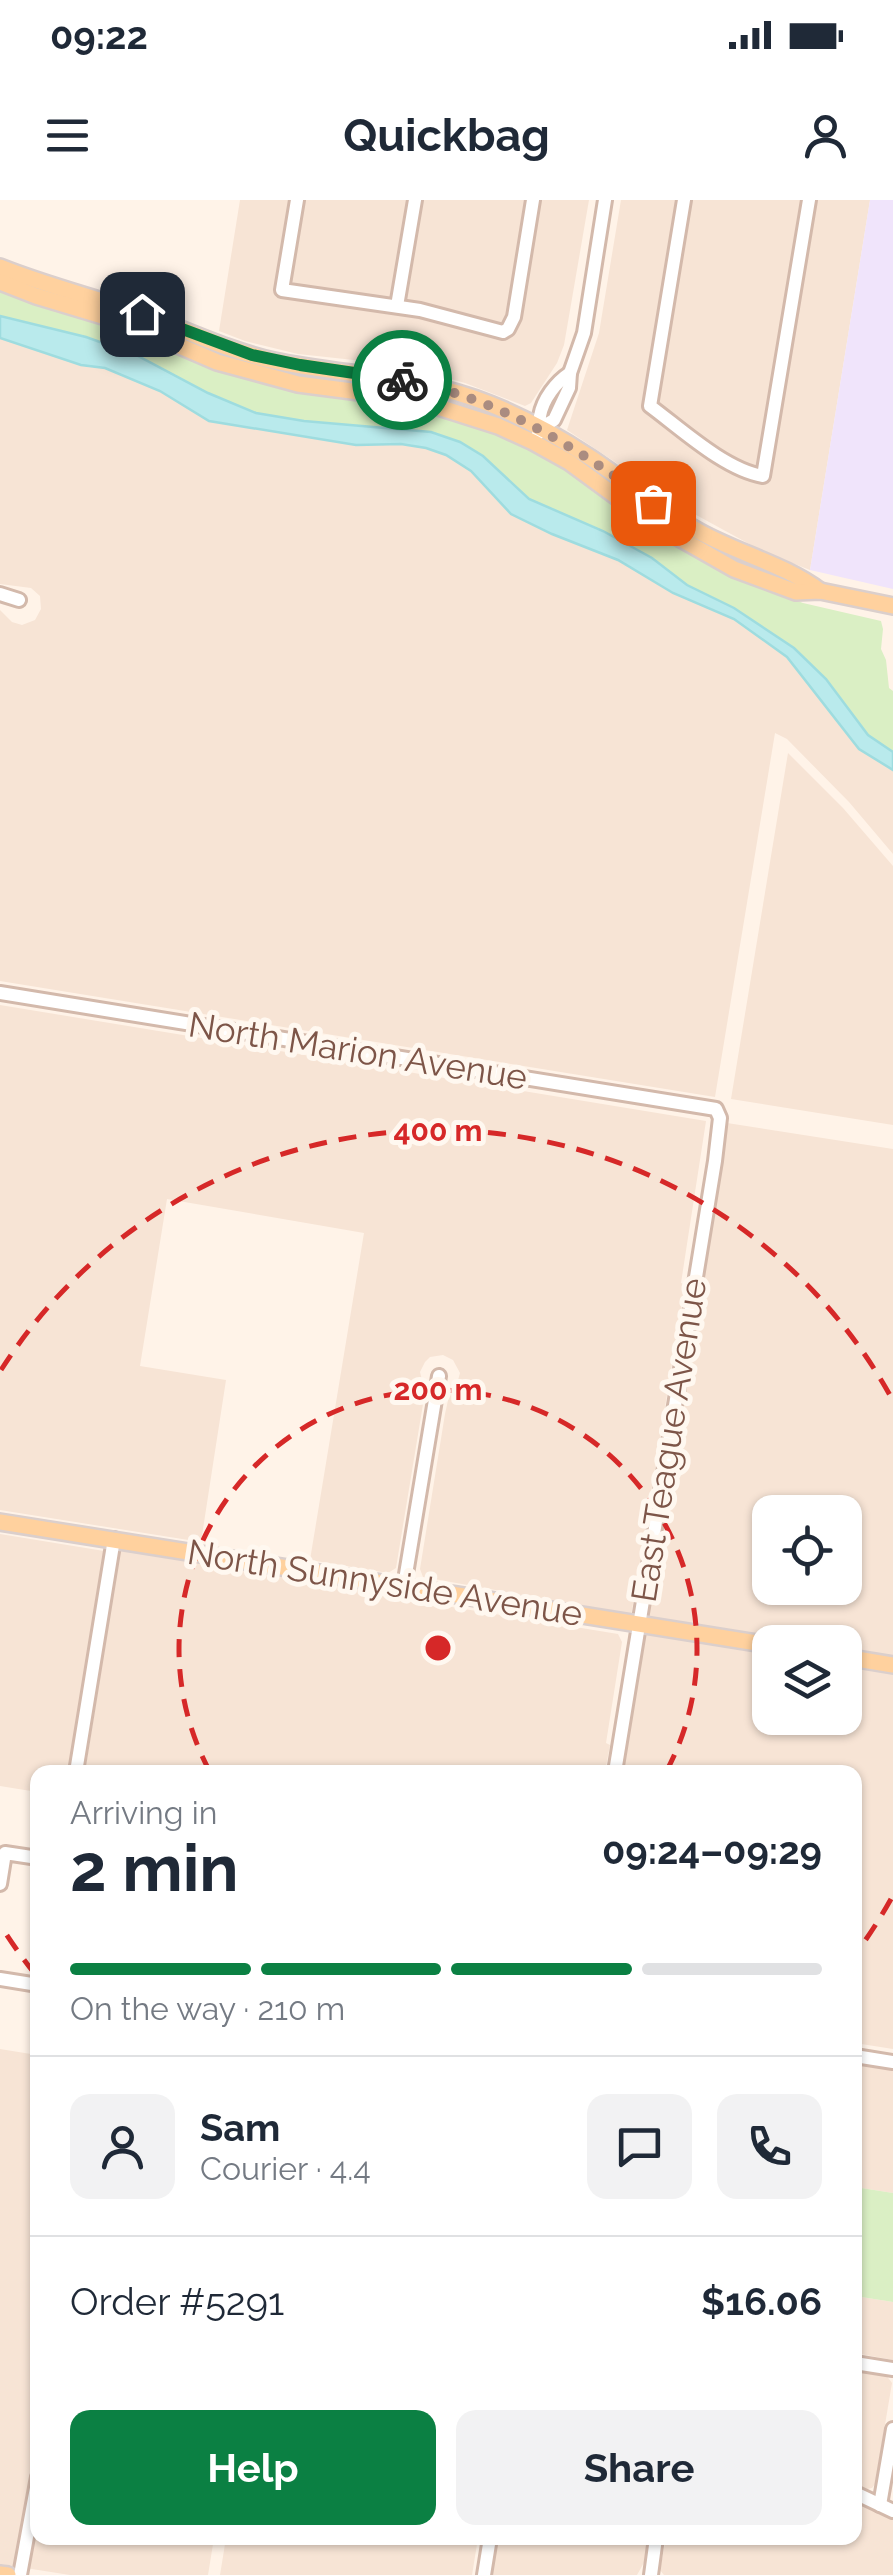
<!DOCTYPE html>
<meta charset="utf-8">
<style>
:root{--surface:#fff;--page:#f2f2f3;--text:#1f2937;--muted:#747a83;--line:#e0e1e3;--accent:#0b8043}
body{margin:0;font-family:Raleway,sans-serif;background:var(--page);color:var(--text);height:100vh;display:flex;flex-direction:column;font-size:38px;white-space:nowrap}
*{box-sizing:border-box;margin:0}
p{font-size:32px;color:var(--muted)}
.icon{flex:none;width:55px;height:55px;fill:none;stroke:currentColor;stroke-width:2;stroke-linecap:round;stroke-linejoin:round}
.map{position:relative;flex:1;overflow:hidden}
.sheet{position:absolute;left:30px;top:1565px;width:832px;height:780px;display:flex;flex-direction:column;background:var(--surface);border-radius:20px;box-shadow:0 2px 8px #0004}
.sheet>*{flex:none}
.tools{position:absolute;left:752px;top:1295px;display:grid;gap:20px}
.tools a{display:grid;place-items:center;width:110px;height:110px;border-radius:20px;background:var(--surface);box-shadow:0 2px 8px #0004;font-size:50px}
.pin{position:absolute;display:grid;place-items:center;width:85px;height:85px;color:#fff;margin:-42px;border-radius:20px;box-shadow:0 5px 15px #0006}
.courier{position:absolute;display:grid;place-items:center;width:100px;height:100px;margin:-50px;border:8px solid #0b8043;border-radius:50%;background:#fff;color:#222;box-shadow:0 2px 12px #0007}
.head em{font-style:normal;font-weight:700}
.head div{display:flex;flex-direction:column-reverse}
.head{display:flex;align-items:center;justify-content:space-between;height:170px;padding:0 40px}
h1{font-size:65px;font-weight:700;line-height:75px}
.bar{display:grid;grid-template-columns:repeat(4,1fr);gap:15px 10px;align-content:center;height:120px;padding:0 40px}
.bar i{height:12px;border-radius:8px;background:var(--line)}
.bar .selected{background:var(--accent)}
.bar p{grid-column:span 4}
.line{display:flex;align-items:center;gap:25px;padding:0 40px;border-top:2px solid var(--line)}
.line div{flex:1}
.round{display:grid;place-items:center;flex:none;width:105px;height:105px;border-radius:20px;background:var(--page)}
.action{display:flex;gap:20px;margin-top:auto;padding:20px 40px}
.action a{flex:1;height:115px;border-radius:20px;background:var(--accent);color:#fff;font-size:40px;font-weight:700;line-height:115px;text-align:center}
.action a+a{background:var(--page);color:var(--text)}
.status{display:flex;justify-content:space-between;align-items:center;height:70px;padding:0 50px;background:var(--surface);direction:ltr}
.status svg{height:28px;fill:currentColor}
header{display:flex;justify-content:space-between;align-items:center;height:130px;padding:0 40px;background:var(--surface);font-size:45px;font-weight:700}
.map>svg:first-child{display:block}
</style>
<div class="status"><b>09:22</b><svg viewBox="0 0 49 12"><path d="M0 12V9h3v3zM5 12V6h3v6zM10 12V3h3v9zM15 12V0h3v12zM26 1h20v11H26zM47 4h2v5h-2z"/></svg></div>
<header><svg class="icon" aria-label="menu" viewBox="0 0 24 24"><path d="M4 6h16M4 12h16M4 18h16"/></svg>Quickbag<svg class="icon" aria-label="person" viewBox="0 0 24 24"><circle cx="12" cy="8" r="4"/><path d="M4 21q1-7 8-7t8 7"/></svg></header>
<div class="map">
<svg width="893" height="2375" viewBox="0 0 893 2375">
<rect width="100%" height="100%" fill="#fff3e8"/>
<g fill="#f7e4d5" fill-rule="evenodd">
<polygon points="240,0 589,0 564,145 557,163 531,203 525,206 465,183 414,169 391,164 298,154 245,141 219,131"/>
<polygon points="621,0 870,0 810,370 764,352 687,310 567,230 599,133"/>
<polygon points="0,138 81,165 105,168 160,191 209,221 356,245 401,244 426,248 446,255 471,271 511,314 552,334 618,360 673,393 734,419 787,457 859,549 893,570 893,654 849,602 787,539 775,533 715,897 0,781 0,410 12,422 22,425 35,420 41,409 40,396 31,388 0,384"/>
<polygon points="788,553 843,608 893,666 893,925 731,899"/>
<polygon points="0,805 706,921 681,1083 685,1084 631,1416 501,1395 501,1391 423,1377 420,1369 445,1214 449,1196 457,1184 460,1173 453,1160 443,1155 430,1157 425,1162 420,1172 425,1192 396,1368 388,1373 310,1360 364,1033 167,999 140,1166 226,1180 201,1342 0,1310"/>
<path d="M727 923 893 949V1458L845 1450V1442H798L646 1418ZM770 1312H845V1388H770Z"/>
<polygon points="0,1334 104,1351 68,1572 38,1572 37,1592 0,1586"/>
<polygon points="120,1350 379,1391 379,1395 618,1434 622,1442 606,1543 610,1545 605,1572 85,1572"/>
<polygon points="644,1434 770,1454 770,1518 845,1518 845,1466 893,1474 893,1849 855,1843 855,1572 621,1572"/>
<polygon points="0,1849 37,1855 38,2338 214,2338 208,2375 70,2375 0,2364"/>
<polygon points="855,1863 893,1869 893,1993 855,1987"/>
<polygon points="855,2096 893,2102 893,2160 855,2153"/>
<polygon points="855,2170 886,2175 892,2183 875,2284 872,2288 867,2289 855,2284"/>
<polygon points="855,2302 893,2319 893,2375 664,2375 660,2370 666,2338 855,2338"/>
<polygon points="226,2338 478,2338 472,2375 220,2375"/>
<polygon points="497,2338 650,2338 646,2359 637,2375 492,2375"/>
</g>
<polygon fill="#f0e4fb" points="870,0 893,0 893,389 810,370"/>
<g fill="#daefc4">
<polygon points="0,91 35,105 107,125 213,169 268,185 408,206 441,214 516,241 579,277 627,316 699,360 736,378 803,403 881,421 883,429 881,449 886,460 889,488 893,491 893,552 868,535 826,479 794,448 734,408 687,385 652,358 603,331 529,299 483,256 431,232 304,221 256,213 208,193 136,155 86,137 0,116"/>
<polygon points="855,1987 893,1993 893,2102 855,2096"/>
</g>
<polygon fill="#b9eaec" stroke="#9edcdf" stroke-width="2.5" points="0,116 86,137 136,155 208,193 256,213 304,221 431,232 460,242 483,256 529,299 603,331 652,358 687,385 734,408 794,448 826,479 868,535 893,552 893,570 859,549 787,457 734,419 673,393 618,360 552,334 511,314 471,271 446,255 426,248 401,244 356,245 209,221 160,191 105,168 81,165 0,138"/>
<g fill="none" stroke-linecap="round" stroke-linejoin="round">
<g stroke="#d3b9ab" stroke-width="18">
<g id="minor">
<polyline points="297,0 282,90 420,110 503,132 508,129 514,117 533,0"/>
<path d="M684 0 650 206C680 228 725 270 763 276L809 0"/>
<polyline points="397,106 415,0"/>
<polyline points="540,228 554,220 569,188 570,173 584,133 605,0"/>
<path d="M538 234C539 228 540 222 540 216 543 199 556 182 570 173"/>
<polyline points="0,394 19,400"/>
<polyline points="0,793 716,909 720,918 715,961 615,1572"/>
<polyline points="404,1386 439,1176"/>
<polyline points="76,1572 114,1339"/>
<polyline points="0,1684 5,1653 38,1658"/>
<polyline points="0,1779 38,1785"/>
<polyline points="855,1856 893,1862"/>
<polyline points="855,2163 893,2169"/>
<polyline points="855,2293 893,2311"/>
<polyline points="880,2305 893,2229"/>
<polyline points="20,2375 38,2277"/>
<polyline points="484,2375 490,2338"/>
<polyline points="651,2375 656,2338"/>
</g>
</g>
<g stroke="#dbcfcc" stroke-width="20">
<g id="major">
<path d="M0 67C47 86 97 98 145 115 188 131 229 151 274 161 346 176 421 176 490 204 525 218 559 237 591 258 627 282 660 310 698 331 737 353 786 365 820 391"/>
<polyline points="0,82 36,96 129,124 217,162 298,184 413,199 498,226 533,242 569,262 651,322 734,369 796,392 820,391 893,406"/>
<polyline points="0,1322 770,1445"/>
<polyline points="845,1457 893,1465"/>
<polyline points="0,2374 8,2375"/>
</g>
</g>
<use href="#minor" stroke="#fff" stroke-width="12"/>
<use href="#major" stroke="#ffd19e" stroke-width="15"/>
</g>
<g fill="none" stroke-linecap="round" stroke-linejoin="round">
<path stroke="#aa8c80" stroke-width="10" stroke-dasharray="0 18" d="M402 180C498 197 575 247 653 303"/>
<polyline stroke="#0b8043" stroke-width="12" points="142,114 252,155 300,165 402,180"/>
</g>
<g fill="none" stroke="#d62828" stroke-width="5" stroke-dasharray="18 12">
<path d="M210 1572A259 259 0 1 1 666 1572"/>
<path d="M891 1699A518 518 0 0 1 857 1752M35 1774A518 518 0 0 1 1 1726M1 1170A518 518 0 0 1 891 1197"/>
</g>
<g text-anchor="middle" stroke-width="10" stroke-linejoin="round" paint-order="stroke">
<g font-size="35" fill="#7d5548" stroke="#fff8f0">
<text transform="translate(358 851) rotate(9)" y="12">North Marion Avenue</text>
<text transform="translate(669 1240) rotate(-81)" y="12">East Teague Avenue</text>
<text transform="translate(385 1383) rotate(9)" y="12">North Sunnyside Avenue</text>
</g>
</g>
<circle cx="438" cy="1448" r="15" fill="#d62828" stroke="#fff8f0" stroke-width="5"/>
<g font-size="30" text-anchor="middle" font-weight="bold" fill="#d62828" stroke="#fff8f0" stroke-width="10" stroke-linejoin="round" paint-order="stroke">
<text x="438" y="941">400 m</text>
<text x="438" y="1200">200 m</text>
</g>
</svg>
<div class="tools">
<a><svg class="icon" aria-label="locate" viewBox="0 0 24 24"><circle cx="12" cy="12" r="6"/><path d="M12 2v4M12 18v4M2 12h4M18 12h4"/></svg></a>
<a><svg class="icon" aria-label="layers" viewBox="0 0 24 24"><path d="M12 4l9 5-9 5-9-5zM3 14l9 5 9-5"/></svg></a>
</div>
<div class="pin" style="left:653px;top:303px;background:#ea580c"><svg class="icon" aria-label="bag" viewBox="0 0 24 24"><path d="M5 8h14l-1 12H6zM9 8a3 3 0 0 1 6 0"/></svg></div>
<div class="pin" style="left:142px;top:114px;background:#1f2937"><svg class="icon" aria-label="home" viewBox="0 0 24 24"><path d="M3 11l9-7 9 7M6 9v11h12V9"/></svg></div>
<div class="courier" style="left:402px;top:180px"><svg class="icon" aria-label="bike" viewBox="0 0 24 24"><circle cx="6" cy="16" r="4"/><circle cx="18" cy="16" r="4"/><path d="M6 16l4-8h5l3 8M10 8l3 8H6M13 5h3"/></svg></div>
<section class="sheet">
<div class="head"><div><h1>2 min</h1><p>Arriving in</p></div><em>09:24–09:29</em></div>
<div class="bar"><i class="selected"></i><i class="selected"></i><i class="selected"></i><i></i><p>On the way · 210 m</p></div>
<div class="line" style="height:180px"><a class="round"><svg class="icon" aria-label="person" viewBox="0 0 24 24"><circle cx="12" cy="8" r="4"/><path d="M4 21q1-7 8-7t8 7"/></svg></a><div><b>Sam</b><p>Courier · 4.4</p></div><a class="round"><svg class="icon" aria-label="chat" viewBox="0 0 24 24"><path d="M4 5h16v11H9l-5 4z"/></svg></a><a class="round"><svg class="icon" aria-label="phone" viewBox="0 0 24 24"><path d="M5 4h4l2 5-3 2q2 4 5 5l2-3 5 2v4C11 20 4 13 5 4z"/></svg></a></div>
<div class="line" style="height:130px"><div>Order #5291</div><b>$16.06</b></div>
<div class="action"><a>Help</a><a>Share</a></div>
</section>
</div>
